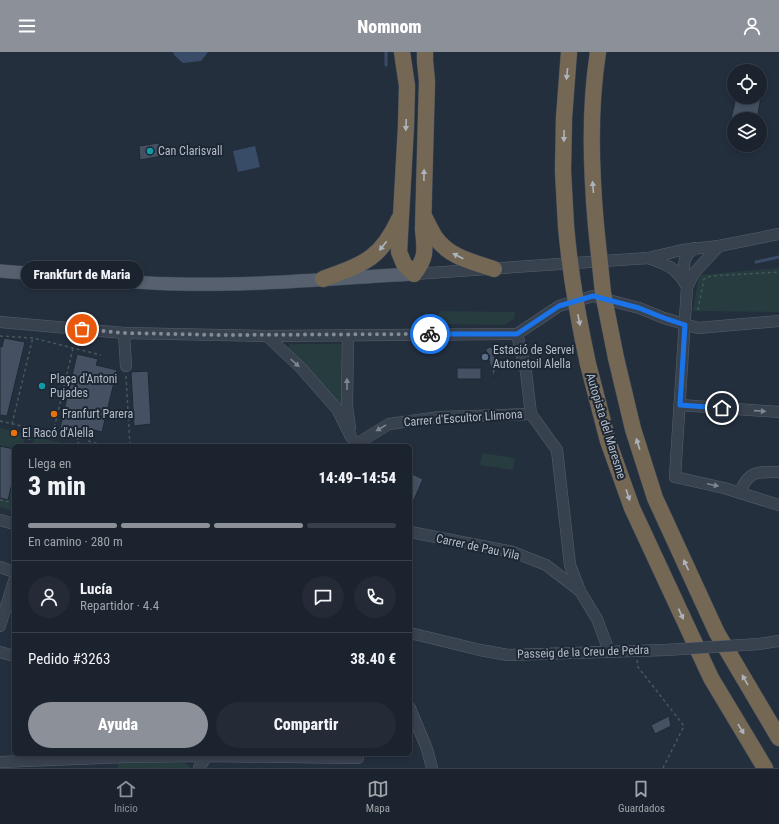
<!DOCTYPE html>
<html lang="es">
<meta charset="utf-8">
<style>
:root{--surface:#1b232e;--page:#242b36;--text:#f1f3f6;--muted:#a0a4aa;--line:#39404a;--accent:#8c9099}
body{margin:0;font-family:"Roboto Condensed",sans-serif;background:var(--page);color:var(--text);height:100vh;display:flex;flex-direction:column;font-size:15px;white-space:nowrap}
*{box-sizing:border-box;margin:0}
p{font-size:13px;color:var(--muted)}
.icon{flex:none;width:22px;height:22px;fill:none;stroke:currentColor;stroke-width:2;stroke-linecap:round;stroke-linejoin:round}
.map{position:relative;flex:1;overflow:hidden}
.sheet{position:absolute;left:12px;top:392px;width:400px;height:312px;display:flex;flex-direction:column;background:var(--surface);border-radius:6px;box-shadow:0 2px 6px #0003,0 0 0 1px var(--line)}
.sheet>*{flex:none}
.fabs{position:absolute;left:727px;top:12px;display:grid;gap:8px}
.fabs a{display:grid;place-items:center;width:40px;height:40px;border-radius:50%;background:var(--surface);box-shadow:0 2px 6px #0003,0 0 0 1px var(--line);font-size:20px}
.pin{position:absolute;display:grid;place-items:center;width:34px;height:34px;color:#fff;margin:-17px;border:2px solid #fff;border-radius:50%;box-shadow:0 1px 4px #0007}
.courier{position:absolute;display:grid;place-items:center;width:40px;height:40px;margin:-20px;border:3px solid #1a73e8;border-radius:50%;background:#fff;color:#222;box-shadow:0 1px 5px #0007}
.bubble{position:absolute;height:28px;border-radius:14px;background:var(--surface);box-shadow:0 2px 6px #0003,0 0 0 1px var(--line);font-size:13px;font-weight:800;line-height:28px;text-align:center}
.summary em{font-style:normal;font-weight:800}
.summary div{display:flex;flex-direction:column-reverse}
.summary{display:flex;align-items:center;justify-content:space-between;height:68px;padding:0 16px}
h1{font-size:26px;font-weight:800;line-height:30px}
.bar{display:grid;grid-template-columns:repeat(4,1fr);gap:6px 4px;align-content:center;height:48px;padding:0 16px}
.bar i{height:5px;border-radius:3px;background:var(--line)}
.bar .on{background:var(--accent)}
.bar p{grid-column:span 4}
.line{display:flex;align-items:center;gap:10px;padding:0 16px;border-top:1px solid var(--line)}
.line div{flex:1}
.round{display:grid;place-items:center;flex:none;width:42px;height:42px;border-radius:21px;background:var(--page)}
.cta{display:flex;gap:8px;margin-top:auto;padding:8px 16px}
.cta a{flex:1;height:46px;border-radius:24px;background:var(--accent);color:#fff;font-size:16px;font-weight:800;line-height:46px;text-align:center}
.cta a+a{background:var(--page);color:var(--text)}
header{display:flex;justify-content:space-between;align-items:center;height:52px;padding:0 16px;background:var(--accent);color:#fff;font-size:18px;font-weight:800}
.tab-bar{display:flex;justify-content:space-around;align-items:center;height:56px;border-top:1px solid var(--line);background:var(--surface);font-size:11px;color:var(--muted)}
.tab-bar a{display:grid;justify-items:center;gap:2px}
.tab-bar .on{color:var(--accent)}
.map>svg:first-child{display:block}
</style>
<header><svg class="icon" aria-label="menu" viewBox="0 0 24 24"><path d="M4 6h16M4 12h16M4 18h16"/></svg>Nomnom<svg class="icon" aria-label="person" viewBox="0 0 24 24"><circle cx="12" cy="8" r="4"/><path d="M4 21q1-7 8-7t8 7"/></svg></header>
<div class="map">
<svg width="779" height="716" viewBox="0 0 779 716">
<rect width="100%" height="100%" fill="#242f3e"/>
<g fill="#263c3f">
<polygon points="779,216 779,260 693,259 699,223"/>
<polygon points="439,259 515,260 514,267 504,273 439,272"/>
<polygon points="291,292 344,292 342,353 339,354 288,297 289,293"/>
<polygon points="0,376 26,382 23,394 14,394 14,460 0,455"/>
<polygon points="35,385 77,394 32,394"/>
<polygon points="482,401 515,406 513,418 480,413"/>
<polygon points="118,710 185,711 191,716 118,716"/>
</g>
<g fill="#394c67">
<polygon points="173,0 208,0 201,9 183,11 174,3"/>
<polygon points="255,94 260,115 238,120 233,99"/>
</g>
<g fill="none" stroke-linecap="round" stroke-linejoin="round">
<g stroke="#394c67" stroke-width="3">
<polyline points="386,0 386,13"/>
<polyline points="756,210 779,205"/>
</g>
</g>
<g fill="#455162" stroke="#1f2835">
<polygon points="736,45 761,45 757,67 731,67"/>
<polygon points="159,91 162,104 140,108 139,94"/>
<polygon points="4,286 25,290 7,364 0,363 0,294 2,295"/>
<polygon points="490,295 493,297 493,303 497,308 494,326 489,308 490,304 486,299 486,297"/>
<polygon points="77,302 98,307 96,313 117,318 102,380 82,375 81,381 60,376"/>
<rect x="457" y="316" width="24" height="11"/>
<polygon points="148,319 151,372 134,374 131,320"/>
<polygon points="0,394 14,397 14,423 8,448 0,446"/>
<polygon points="410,421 423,427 410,457"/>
<polygon points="669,664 671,674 655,682 651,673"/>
</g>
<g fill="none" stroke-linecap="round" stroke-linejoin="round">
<g stroke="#565f6c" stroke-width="12">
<g id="minor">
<polyline points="719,194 694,221 687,235 675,425 724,436 779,453"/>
<path d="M648 206C667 212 678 217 687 235"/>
<polyline points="414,222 648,206 682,198 719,194 779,182"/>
<path d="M683 228C684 213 682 206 694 196"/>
<polyline points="0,270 124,281 267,284 517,282 559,254 593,244 639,256 664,266 698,276 779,269"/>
<polyline points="124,281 126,314"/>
<polyline points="517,282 526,320 531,362 557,398 570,513 580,539 597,567 609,599"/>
<polyline points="348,283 347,354 350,376"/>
<polyline points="267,284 301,316 337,357 351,385"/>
<polyline points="680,353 779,360"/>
<polyline points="353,394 389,372 440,365 531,362"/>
<path d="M740 440C749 418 757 420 779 420"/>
<polyline points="0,468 14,472"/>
<polyline points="410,480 513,500 546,513 580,539"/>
<polyline points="0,515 14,520"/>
<polyline points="0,574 14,529"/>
<polyline points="410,581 480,598 508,603 666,598"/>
<polyline points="759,592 779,589"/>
<polyline points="0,600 14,604"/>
<polyline points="410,656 427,697 432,716"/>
<polyline points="0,710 126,705 207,704 358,706"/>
<polyline points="199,716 208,702"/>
</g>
</g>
<g stroke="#414a57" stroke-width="14">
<path id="major" d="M0 219C59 223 119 231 178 232 257 234 336 226 414 222"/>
</g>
<g stroke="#434c59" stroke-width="17">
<g id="highway">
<path d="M402 0 407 34 406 74 399 200 404 212 414 222C427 205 425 198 423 177L427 29 425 9V0"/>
<path d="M425 166C428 172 431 179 435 185 449 205 472 210 494 217"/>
<polyline points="566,174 563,119 564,66 569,0"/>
<path d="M596 174C591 116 589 58 598 0"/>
<path d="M323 227C363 212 380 208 399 167"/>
<polyline points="616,306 633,377 655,446 717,581 779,686"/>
<polyline points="588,312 608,389 632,456 711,626 765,716"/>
</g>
</g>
<g stroke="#44595c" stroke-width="1.5" stroke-dasharray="3 3" stroke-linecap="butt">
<polyline points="698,258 704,227 711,224 779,220"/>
<polyline points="0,284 33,286 101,303"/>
<polyline points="126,324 130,394"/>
<polyline points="0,369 79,387 78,391 87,394"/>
<polyline points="12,372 33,285"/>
<polyline points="53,381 73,296"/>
<polyline points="88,389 107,394"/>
<polyline points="28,394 32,376"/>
<polyline points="0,448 14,451"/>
<polyline points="637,608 638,615 684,674 663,716"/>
</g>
<use href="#minor" stroke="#38414e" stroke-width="11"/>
<use href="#major" stroke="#56606e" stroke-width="13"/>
<use href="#highway" stroke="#746855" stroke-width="16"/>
<g stroke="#565f6c" stroke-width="12" stroke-linecap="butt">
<polyline id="minor-bridge" points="666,598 759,592"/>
</g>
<g stroke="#434c59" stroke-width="17" stroke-linecap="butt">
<g id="highway-bridge">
<path d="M566 174C570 221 578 266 588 312"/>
<polyline points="596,174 603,241 616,306"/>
</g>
</g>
<use href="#minor-bridge" stroke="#38414e" stroke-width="11"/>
<use href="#highway-bridge" stroke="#746855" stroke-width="16"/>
</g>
<defs><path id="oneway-solid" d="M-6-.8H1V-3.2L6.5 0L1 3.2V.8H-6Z"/></defs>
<g fill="#aeb4bd">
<use href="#oneway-solid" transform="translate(567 22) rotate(96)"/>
<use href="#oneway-solid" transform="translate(406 73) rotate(92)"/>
<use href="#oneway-solid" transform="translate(564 84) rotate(91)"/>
<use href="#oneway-solid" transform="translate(424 123) rotate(-89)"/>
<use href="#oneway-solid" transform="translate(593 135) rotate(-95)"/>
<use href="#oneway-solid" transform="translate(383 194) rotate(128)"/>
<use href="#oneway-solid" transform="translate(458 204) rotate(-153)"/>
<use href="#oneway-solid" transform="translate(579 268) rotate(78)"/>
<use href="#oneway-solid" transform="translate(638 392) rotate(-108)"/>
<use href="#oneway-solid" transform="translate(628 443) rotate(71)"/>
<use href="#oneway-solid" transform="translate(686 513) rotate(-115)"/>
<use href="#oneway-solid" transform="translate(681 562) rotate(65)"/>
<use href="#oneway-solid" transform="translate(745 628) rotate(-120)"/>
<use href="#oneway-solid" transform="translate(741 677) rotate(59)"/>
</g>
<g fill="#7c8592">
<use href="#oneway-solid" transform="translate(295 311) rotate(42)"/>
<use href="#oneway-solid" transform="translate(347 332) rotate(-90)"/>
<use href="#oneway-solid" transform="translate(760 359) rotate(4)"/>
<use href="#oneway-solid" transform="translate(381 376) rotate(149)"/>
<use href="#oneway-solid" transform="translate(713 433) rotate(12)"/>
</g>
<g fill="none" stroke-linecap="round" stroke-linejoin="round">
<polyline stroke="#828b98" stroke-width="4" stroke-dasharray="0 7.2" points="82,277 124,281 222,283 430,282"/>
<polyline stroke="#1a73e8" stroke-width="5" points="430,282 517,282 559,254 593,244 639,256 664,266 685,273 680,353 722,356"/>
</g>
<g fill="#0f9aa8" stroke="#1d2633" stroke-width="1.5">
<circle cx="150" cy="99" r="4"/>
<circle cx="42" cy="334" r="4"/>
</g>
<circle fill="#5c6f8a" stroke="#1d2633" stroke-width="1.5" cx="485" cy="305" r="4"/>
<g fill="#e8710a" stroke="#1d2633" stroke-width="1.5">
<circle cx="54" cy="362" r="4"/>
<circle cx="14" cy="381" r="4"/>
</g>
<g text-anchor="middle" stroke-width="4" stroke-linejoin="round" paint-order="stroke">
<g font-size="12" fill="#b4bcc9" stroke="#1d2633" text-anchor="start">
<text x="158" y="103">Can Clarisvall</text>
<text x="493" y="302">Estació de Servei<tspan x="493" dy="14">Autonetoil Alella</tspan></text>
<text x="50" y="331">Plaça d'Antoni<tspan x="50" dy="14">Pujades</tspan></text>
<text x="62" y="366">Franfurt Parera</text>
<text x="22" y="385">El Racó d'Alella</text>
</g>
<g font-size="12" fill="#b4bcc9" stroke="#1d2633">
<text transform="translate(463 366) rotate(-4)" y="4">Carrer d'Escultor Llimona</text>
<text transform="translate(606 374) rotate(73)" y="4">Autopista del Maresme</text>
<text transform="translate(478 495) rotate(12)" y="4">Carrer de Pau Vila</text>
<text transform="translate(583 600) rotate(-2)" y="4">Passeig de la Creu de Pedra</text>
</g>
</g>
</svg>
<div class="fabs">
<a><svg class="icon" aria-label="locate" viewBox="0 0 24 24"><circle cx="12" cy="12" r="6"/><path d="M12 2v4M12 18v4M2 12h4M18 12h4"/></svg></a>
<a><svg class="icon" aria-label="layers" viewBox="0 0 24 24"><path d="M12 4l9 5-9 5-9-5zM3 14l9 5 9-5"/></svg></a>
</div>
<div class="pin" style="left:82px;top:277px;background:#ea580c"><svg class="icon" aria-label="bag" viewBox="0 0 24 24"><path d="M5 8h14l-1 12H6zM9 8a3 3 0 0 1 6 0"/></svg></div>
<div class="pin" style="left:722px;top:356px;background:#1f2937"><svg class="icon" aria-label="home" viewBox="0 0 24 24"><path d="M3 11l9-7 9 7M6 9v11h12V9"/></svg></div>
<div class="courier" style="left:430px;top:282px"><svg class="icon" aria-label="bike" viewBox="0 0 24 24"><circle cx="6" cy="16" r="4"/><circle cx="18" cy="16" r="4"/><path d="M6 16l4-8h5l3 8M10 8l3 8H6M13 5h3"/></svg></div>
<div class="bubble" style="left:21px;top:209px;width:122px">Frankfurt de Maria</div>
<section class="sheet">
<div class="summary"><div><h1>3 min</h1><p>Llega en</p></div><em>14:49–14:54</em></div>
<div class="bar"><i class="on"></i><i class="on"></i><i class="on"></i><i></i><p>En camino · 280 m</p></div>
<div class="line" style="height:72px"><a class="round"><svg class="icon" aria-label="person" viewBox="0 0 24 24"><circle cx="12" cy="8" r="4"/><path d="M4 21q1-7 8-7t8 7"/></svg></a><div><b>Lucía</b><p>Repartidor · 4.4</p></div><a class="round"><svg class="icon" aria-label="chat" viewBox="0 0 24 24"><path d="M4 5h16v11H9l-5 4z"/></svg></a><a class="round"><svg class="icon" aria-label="phone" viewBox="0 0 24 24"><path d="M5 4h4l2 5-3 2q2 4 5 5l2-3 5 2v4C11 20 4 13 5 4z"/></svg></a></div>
<div class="line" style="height:52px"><div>Pedido #3263</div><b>38.40 €</b></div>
<div class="cta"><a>Ayuda</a><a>Compartir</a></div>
</section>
</div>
<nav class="tab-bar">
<a class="on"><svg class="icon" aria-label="home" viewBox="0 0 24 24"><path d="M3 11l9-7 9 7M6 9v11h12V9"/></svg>Inicio</a>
<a><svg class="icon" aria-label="map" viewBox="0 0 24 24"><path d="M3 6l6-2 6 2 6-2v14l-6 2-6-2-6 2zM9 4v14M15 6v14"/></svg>Mapa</a>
<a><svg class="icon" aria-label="saved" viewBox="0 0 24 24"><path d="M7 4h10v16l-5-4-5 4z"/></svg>Guardados</a>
</nav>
